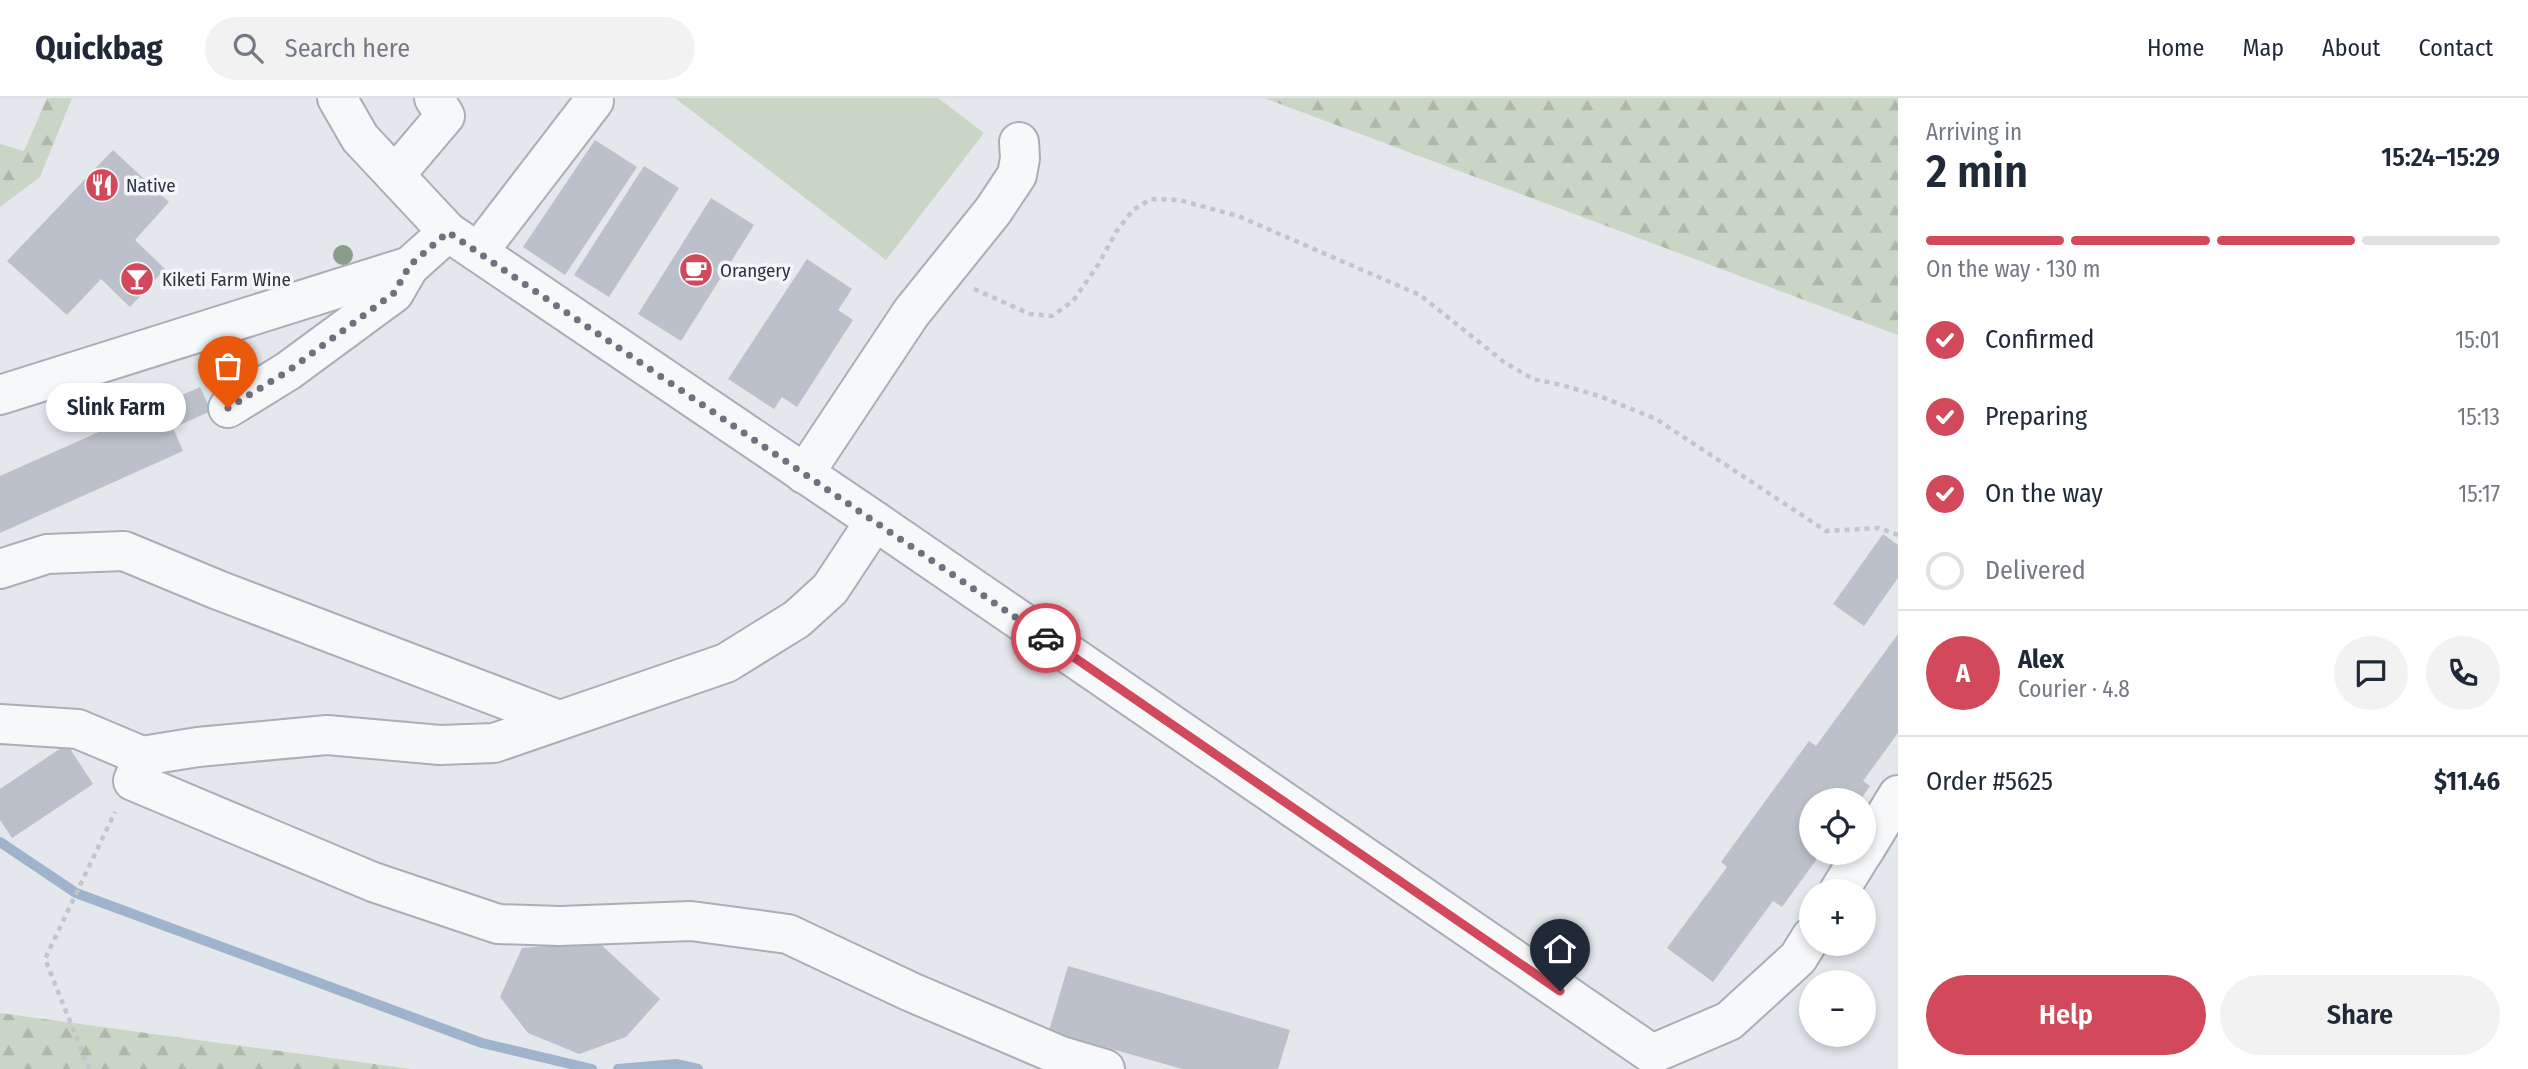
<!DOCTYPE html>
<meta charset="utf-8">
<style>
:root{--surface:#fff;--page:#f2f2f3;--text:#1f2937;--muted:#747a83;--line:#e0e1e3;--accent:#d1495b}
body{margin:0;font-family:"Fira Sans Condensed",sans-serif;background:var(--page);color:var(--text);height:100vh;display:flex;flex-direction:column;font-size:26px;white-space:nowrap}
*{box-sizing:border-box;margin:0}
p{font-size:23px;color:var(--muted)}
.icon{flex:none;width:38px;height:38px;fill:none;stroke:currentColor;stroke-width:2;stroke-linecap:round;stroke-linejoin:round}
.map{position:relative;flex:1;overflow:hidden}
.sheet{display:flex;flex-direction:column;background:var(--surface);width:630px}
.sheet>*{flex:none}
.controls{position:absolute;left:1799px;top:690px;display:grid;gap:14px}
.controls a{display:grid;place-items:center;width:77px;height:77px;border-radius:50%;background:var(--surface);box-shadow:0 4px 10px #0003;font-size:35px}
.pin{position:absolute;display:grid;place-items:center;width:60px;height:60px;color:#fff;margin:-72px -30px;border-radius:50% 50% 50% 0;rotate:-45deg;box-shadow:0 0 7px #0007}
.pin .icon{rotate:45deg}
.courier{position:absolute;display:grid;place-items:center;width:70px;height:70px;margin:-35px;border:5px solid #d1495b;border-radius:50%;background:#fff;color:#222;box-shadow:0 2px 9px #0007}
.bubble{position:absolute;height:49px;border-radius:24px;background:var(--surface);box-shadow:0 4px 10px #0003;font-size:23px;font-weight:600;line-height:49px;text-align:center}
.summary em{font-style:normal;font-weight:600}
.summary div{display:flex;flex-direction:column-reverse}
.summary{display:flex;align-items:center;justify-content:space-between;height:119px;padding:0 28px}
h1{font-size:46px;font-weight:600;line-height:52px}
.bar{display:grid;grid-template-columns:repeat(4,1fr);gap:10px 7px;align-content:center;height:84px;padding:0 28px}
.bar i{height:9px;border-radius:5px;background:var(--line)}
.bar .on{background:var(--accent)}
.bar p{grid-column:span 4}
.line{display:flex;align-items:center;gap:18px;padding:0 28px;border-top:2px solid var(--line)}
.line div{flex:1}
.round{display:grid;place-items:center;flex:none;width:74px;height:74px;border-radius:37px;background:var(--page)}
ol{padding:0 28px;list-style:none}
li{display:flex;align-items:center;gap:21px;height:77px}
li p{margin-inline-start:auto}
li .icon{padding:7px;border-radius:50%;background:var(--accent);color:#fff;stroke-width:4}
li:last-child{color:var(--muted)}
li i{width:38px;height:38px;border:4px solid var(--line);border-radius:50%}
.button{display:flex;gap:14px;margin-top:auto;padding:14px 28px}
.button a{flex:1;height:80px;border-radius:42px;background:var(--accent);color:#fff;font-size:28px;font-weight:600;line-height:80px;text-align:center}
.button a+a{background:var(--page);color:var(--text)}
header{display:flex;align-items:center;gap:42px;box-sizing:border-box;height:98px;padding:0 35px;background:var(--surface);border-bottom:2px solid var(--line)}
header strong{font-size:33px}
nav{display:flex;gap:38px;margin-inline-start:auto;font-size:24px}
.search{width:490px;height:63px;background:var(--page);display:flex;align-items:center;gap:18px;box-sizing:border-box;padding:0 24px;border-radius:38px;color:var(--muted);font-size:26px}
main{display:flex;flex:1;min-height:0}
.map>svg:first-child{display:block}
</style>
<header>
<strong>Quickbag</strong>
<div class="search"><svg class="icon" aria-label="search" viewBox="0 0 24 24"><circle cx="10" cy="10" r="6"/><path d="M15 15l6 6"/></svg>Search here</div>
<nav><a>Home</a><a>Map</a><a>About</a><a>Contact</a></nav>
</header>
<main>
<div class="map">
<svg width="1898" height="971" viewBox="0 0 1898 971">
<defs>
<pattern id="forest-firs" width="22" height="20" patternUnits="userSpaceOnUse" patternTransform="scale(1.75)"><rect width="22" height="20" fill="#c9d6c5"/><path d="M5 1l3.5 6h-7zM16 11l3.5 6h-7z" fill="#adb8ab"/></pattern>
</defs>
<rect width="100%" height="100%" fill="#e4e7ec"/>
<g fill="url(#forest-firs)">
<polygon points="47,0 72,0 40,79 0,109 0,46 24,53"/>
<polygon points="1264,0 1898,0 1898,237"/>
<polygon points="0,915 411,971 0,971"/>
</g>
<polygon fill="#c9d6c5" points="675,0 938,0 984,35 886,162"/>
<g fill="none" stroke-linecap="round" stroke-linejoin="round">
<g stroke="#9fb4cc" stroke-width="10">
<polyline points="0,744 76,795 482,945 592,971"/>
<polyline points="618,971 676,966 698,971"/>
</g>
</g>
<g fill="#bbc0ca">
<polygon points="595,42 637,69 565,177 523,149"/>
<polygon points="113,52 169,104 135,142 165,171 130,209 101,181 67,217 7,163"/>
<polygon points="644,68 679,90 609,199 574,177"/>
<polygon points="711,100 754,127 681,243 638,216"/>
<polygon points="807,161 852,191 838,212 853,222 797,309 782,299 774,311 728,281"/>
<polygon points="200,289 211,313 173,330 183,353 0,435 0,378"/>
<polygon points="1883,436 1898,447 1898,480 1864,528 1833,506"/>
<polygon points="1898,536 1898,635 1863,683 1870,688 1860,702 1811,702 1811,754 1822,754 1782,809 1773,803 1713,884 1667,850 1727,769 1721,764 1809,643 1816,648"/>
<polygon points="67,646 93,686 12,740 0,722 0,691"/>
<polygon points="597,843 660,901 626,939 579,956 528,935 500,899 522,850"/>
<polygon points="1068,868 1290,932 1278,971 1182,971 1049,933"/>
</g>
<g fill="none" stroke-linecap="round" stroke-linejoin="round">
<g stroke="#a9aeb7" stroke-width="42">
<g id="minor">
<polyline points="337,0 360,40 448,134 875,423 1652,956 1729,923 1798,860 1811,839"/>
<polyline points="395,77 445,18 434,0"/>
<polyline points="478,154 594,3"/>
<polyline points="0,297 410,168 448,134"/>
<polyline points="228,310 288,273 394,195 409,169"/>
<polyline points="804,376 911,215 993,113 1017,77 1020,60 1019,44"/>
<polyline points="875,423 830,491 797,521 726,565 494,645 440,647 327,637 198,649 142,658 133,683 373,784 498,826 560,828 691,823 788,836 911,894 1061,958 1105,971"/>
<polyline points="0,471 47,456 124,453 218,492 559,622"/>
<polyline points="0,626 78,631 142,658"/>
<polyline points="1864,753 1898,697"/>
<polyline points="1839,793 1863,754"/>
</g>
</g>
<g stroke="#c2c5cb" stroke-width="4.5" stroke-dasharray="5 5" stroke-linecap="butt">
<polyline points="974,191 1030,216 1052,218 1073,203 1098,167 1116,134 1133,112 1151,101 1179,102 1238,118 1420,197 1504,264 1533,281 1562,287 1602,299 1656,321 1826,433 1879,430 1898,437"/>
<polyline points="89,971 45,861 115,714"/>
</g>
<use href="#minor" stroke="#f7f8fa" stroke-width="38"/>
</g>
<circle fill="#899d89" cx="343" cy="157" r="10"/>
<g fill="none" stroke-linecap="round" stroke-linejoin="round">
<polyline stroke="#6c737f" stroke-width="7" stroke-dasharray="0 12.6" points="228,310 288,273 394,195 410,167 448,134 1046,540"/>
<polyline stroke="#d1495b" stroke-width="9" points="1046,540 1560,893"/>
</g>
<defs>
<g id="restaurant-disc" transform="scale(1.75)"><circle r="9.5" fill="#d1495b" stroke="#f4f6f9"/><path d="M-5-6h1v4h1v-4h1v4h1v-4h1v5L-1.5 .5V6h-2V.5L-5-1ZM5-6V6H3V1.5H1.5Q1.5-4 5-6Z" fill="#fff"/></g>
<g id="cafe-disc" transform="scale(1.75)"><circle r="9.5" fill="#d1495b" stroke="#f4f6f9"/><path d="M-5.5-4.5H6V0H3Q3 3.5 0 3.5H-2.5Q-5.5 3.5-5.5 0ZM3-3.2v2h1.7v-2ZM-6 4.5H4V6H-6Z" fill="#fff"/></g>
<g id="bar-disc" transform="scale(1.75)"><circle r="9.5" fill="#d1495b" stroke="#f4f6f9"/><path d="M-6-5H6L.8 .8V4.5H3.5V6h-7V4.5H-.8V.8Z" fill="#fff"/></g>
</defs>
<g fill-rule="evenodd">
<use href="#restaurant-disc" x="102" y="87"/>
<use href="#cafe-disc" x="696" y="172"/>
<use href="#bar-disc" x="137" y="181"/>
</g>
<g text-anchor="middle" stroke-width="7" stroke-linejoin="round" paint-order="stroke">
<g font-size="19" fill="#2b3445" stroke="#f4f6f9" text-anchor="start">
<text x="126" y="94">Native</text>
<text x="720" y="179">Orangery</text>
<text x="162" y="188">Kiketi Farm Wine</text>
</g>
</g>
</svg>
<div class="controls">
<a><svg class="icon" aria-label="locate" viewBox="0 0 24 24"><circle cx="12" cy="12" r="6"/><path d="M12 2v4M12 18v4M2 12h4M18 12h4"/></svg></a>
<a>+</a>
<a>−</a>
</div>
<div class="pin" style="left:228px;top:310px;background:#ea580c"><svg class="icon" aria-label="bag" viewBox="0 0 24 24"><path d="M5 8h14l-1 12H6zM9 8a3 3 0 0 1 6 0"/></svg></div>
<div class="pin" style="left:1560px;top:893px;background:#1f2937"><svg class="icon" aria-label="home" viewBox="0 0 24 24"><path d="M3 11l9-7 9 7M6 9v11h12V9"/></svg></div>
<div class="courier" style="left:1046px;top:540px"><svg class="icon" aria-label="car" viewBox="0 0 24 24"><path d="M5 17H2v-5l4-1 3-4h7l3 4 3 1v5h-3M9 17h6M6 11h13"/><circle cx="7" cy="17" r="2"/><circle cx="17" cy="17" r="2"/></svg></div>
<div class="bubble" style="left:46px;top:285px;width:140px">Slink Farm</div>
</div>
<section class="sheet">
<div class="summary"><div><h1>2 min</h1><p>Arriving in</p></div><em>15:24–15:29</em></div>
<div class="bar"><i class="on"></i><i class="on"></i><i class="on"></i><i></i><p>On the way · 130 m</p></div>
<ol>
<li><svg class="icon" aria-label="check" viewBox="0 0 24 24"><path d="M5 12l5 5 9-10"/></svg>Confirmed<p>15:01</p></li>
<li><svg class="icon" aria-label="check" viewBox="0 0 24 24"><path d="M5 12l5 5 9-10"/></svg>Preparing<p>15:13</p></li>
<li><svg class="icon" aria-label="check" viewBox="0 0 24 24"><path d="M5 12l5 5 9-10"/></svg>On the way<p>15:17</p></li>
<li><i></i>Delivered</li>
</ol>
<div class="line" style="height:126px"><b class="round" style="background:var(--accent);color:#fff">A</b><div><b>Alex</b><p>Courier · 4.8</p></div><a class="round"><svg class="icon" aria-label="chat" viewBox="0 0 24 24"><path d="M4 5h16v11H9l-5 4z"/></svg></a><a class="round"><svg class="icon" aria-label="phone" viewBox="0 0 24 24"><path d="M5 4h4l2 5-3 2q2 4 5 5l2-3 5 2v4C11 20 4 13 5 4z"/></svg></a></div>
<div class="line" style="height:91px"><div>Order #5625</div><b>$11.46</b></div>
<div class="button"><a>Help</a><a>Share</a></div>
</section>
</main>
